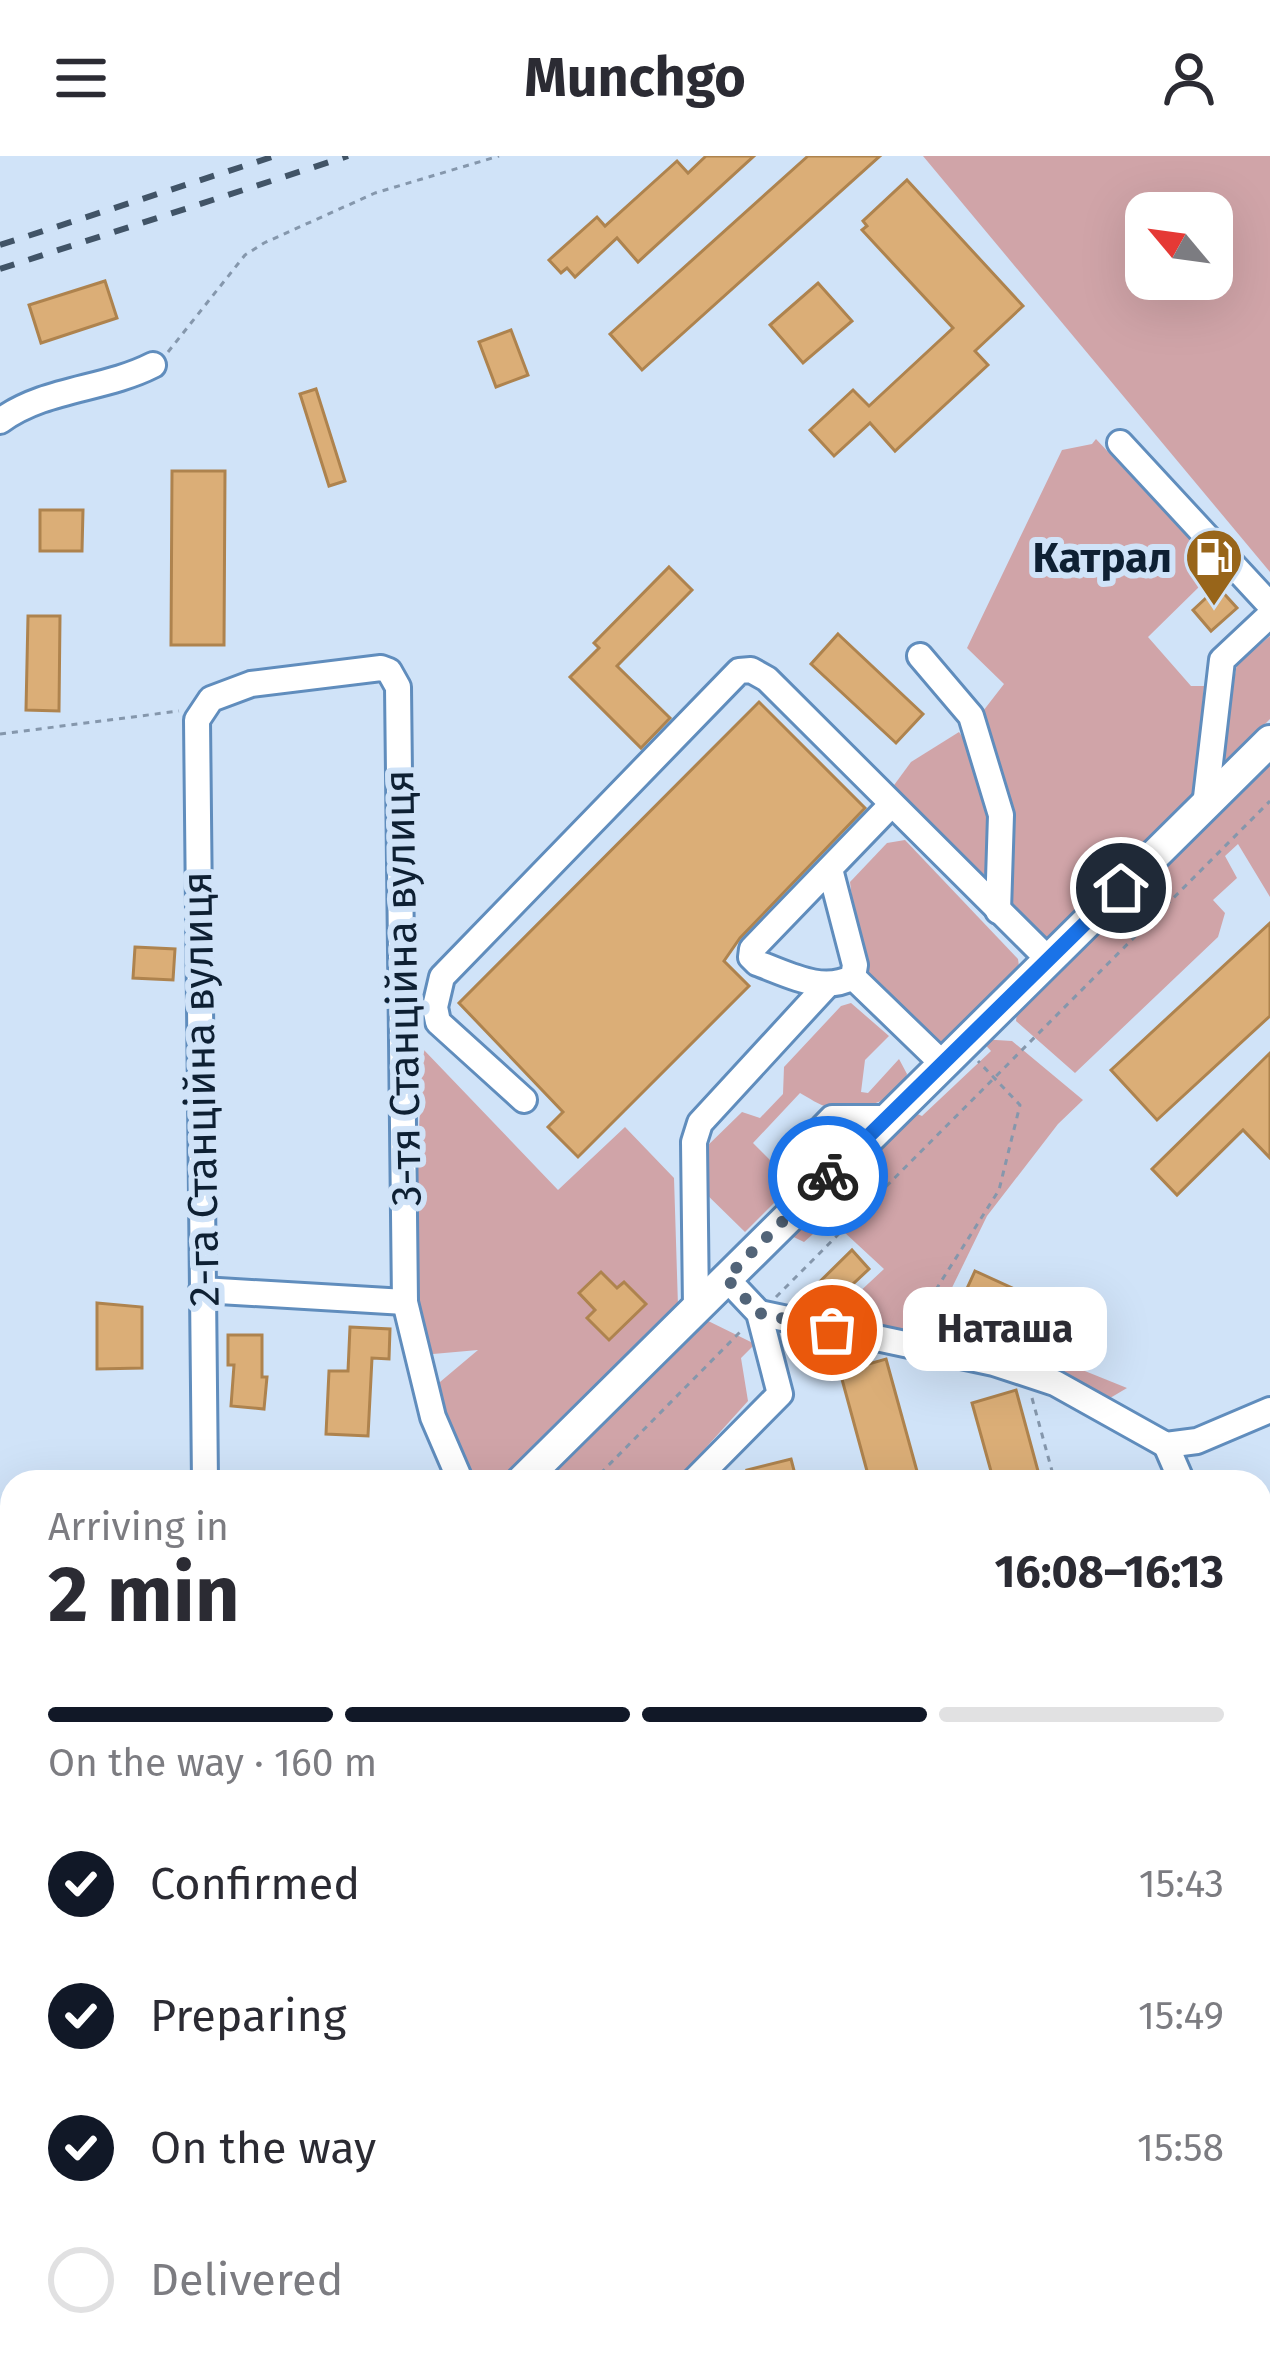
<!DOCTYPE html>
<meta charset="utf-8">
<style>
:root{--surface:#fff;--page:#f7f7f7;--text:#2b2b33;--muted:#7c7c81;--line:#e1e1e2;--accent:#111827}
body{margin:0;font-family:"Fira Sans",sans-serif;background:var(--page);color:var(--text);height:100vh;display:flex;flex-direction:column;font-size:45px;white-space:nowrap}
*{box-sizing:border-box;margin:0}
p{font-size:39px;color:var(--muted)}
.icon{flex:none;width:66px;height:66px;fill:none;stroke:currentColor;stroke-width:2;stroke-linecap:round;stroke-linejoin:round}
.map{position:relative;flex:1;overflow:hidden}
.side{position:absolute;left:0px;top:1314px;width:1272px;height:903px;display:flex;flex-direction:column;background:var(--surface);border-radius:36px 36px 0 0;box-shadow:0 12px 48px #0002}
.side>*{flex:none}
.needle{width:78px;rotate:299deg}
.fabs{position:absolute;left:1125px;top:36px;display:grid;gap:24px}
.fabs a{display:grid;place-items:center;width:108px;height:108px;border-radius:24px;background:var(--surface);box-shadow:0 12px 48px #0002;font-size:60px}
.pin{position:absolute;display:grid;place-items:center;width:102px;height:102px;color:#fff;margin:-51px;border:6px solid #fff;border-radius:50%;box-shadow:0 3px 12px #0007}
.courier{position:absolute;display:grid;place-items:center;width:120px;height:120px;margin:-60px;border:9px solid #1a73e8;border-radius:50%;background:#fff;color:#222;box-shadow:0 3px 15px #0007}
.bubble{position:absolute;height:84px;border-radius:24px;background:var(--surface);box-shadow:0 12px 48px #0002;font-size:39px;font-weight:700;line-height:84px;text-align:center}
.head em{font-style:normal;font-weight:700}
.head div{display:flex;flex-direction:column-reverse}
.head{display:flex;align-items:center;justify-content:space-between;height:204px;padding:0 48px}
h1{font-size:78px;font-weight:700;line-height:90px}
.bar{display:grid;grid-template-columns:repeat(4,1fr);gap:18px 12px;align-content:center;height:144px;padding:0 48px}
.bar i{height:15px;border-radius:9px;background:var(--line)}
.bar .current{background:var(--accent)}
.bar p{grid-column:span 4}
ol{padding:0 48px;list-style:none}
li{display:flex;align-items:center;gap:36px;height:132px}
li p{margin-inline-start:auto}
li .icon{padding:12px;border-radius:50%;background:var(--accent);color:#fff;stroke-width:4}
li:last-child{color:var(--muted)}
li i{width:66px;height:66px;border:6px solid var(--line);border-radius:50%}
header{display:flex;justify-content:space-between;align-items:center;height:156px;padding:0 48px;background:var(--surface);font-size:54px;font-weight:700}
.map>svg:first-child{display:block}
</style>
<header><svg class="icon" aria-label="menu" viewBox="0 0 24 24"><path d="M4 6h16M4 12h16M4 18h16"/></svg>Munchgo<svg class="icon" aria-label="person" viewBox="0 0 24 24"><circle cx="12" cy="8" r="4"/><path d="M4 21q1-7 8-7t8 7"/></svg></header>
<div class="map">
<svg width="1270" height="2215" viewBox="0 0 1270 2215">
<rect width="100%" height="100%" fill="#d0e3f8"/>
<g fill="#d0a4a8" fill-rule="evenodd">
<path d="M923 0H1270V416ZM1146 57H1212V123H1146Z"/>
<polygon points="1096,283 1212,407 1203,427 1148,481 1191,530 1204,530 1194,641 1056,783 1041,784 1012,770 1010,735 980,559 1004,528 967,492 1062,294 1092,288"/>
<polygon points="1270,480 1270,563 1217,616 1237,508"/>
<polygon points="959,576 984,613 996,675 981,731 889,636 911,606"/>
<polygon points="1270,609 1270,741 1238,688 1225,700 1237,722 1213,744 1225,757 1218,781 1075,917 1016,865 1018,849"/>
<polygon points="905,684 1018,803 1020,817 947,891 930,889 862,821 850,726 887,687"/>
<path d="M851 847 889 880 865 904 861 936 868 937 899 903 907 918C900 947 856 956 828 951 819 949 809 942 800 937L753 987 771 1005 783 1038 745 1076 697 1029 700 997 742 956 760 962 783 938 784 911 841 850Z"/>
<polygon points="980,883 1012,885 1083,944 1058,968 987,1060 945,1146 1070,1209 1127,1232 1105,1245 825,1168 884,1113 830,1063 804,1086 779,1074 904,952 922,960 991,895"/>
<polygon points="423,893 558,1034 625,971 674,1022 678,1150 507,1326 472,1326 437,1239 440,1226 478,1194 433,1198 408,1190"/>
<polygon points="698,1160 755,1188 741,1202 748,1245 675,1326 541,1326"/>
<polygon points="12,1892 12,2180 0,2188 0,1904"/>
</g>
<g fill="#dbae77" stroke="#ae834e" stroke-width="3">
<polygon points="706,0 754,0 638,106 617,82 575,121 567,112 561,117 549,104 597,61 605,70 677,5 688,17"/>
<polygon points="808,0 880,0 642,214 610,178"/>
<polygon points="907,24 1023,150 975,195 988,209 895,295 870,267 834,300 810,274 853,234 869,250 953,172 862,74 867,70 863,65"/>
<polygon points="105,125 117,162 41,187 29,149"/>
<polygon points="818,127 852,165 803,207 770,169"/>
<polygon points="511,174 528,219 496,231 479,186"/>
<polygon points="316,233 345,325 329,330 300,238"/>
<polygon points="172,315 225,315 224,489 171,489"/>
<polygon points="40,354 83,354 82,395 40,395"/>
<polygon points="669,411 692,434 617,510 670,562 641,592 570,521 599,492 594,487"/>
<polygon points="1218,431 1237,452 1211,475 1193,454"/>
<polygon points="28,460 60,460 59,555 26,554"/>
<polygon points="838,478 923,558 896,587 811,508"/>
<polygon points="759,546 865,652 740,782 724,805 749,830 578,1001 548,971 563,956 459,847"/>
<polygon points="1270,767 1270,860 1157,964 1111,914"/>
<polygon points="135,791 175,793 173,824 133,822"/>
<polygon points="1270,897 1270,1002 1243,974 1177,1039 1152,1013"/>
<polygon points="852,1094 869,1113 825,1154 797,1148"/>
<polygon points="975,1115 1074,1160 1058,1195 959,1150"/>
<polygon points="601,1116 617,1132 624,1126 646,1148 609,1184 587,1162 595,1154 579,1137"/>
<polygon points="97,1147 142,1151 142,1212 97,1213"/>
<polygon points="350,1171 390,1173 389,1203 372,1202 368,1280 326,1278 329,1215 348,1215"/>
<polygon points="228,1179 262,1179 262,1221 267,1221 264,1253 231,1250 234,1209 228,1209"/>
<polygon points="886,1203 920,1326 870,1326 840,1216"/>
<polygon points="1016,1234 1041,1326 994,1326 972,1247"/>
<polygon points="791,1303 797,1326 751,1326 747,1314"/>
</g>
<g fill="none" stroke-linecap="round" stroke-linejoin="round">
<g stroke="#608dbd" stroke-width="30">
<g id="minor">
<path d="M0 265C45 232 104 234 153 209"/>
<polyline points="1120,287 1270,449"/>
<polyline points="920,500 971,560 1001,659 998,755"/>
<polyline points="1205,650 1222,504 1270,459"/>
<path d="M830 713 855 809 853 821C822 838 788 818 757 807L751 801 752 793 890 650"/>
<polyline points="853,821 943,908"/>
<polyline points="524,944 438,866 435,851 442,821 739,515 751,514 767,523 1049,804"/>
<polyline points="810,1038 797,998 832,962 886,962"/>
<polyline points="202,1134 405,1146"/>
<polyline points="696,1152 694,986 700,967 828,828"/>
<polyline points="759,1157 994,1207 1055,1227 1166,1289 1197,1285 1270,1254"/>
<polyline points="1166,1289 1182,1326"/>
<polyline points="205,1326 197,564 211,543 251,528 381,512 389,515 398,531 405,1146 433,1261 461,1326"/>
<polyline points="693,1326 780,1238 759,1157 726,1122"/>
<polyline points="1260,1367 1270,1372"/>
<polyline points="0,1696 12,1722"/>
<polyline points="1260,1709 1270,1709"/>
<polyline points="0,1927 12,1938"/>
<polyline points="1260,1950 1270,1948"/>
<polyline points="1260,1983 1270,2024"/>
<polyline points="1260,2135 1270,2132"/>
<polyline points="270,2205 274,2215"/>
<polyline points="794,2205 796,2215"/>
<polyline points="319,2215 353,2205"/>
<polyline points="941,2215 981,2205"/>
</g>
</g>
<g stroke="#608dbd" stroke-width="36">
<g id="major">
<polyline points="521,1326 1270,585"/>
<polyline points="0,1880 12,1868"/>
</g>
</g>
<g stroke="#8597ac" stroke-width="3" stroke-dasharray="6 6" stroke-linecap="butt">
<polyline points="168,196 245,99 264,87 375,37 499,0"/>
<polyline points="0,578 179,555"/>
<polyline points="776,1141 1270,645"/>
<polyline points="929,1169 935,1135 999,1034 1020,949 978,905"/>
<polyline points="1032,1242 1055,1326"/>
<polyline points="592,1326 743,1173"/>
<polyline points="1260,1552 1270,1554"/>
</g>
<use href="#minor" stroke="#fff" stroke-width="24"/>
<use href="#major" stroke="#fff" stroke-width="30"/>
<g stroke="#415467" stroke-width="6" stroke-dasharray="15 15" stroke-linecap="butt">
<polyline points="0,89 275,0"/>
<polyline points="0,113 348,0"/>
<polyline points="1260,1616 1270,1615"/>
<polyline points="0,2128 12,2121"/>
</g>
</g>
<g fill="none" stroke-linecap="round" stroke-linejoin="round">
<polyline stroke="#526478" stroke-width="12" stroke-dasharray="0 21.6" points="828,1020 726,1122 759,1157 832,1174"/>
<polyline stroke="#1a73e8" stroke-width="15" points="828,1020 1121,732"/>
</g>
<defs>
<g id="fuel-pin" transform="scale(3)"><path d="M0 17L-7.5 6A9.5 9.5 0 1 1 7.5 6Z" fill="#98651a" stroke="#d0e3f8"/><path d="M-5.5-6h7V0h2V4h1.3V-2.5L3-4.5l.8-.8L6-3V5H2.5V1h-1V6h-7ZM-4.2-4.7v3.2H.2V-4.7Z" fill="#fff"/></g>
</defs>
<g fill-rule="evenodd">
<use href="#fuel-pin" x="1214" y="401"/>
</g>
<g text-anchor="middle" stroke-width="12" stroke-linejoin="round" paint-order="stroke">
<g font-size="42" font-weight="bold" fill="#0e2033" stroke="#d0e3f8" text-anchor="end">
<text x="1172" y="416">Катрал</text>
</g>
<g font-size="42" fill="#0e2033" stroke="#d0e3f8">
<text transform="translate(402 832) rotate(-91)" y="15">3-тя Станційна вулиця</text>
<text transform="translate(200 933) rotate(-91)" y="15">2-га Станційна вулиця</text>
</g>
</g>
</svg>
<div class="fabs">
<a><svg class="needle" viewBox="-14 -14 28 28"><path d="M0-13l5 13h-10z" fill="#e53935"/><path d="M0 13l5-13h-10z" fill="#7c7c81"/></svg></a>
</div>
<div class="pin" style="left:832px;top:1174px;background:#ea580c"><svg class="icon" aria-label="bag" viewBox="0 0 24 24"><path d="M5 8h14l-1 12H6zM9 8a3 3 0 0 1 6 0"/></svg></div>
<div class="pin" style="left:1121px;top:732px;background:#1f2937"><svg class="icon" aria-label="home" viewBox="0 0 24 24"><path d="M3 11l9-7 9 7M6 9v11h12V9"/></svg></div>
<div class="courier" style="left:828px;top:1020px"><svg class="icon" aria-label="bike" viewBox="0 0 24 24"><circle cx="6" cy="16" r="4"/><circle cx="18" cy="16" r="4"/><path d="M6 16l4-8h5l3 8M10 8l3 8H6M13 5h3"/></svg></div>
<div class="bubble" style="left:903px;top:1131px;width:204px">Наташа</div>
<section class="side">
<div class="head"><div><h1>2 min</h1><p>Arriving in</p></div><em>16:08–16:13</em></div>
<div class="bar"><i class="current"></i><i class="current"></i><i class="current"></i><i></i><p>On the way · 160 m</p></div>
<ol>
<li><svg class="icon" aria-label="check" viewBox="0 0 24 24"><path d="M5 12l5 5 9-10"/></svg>Confirmed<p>15:43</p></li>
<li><svg class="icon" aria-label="check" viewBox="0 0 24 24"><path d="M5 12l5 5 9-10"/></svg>Preparing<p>15:49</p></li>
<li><svg class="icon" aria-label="check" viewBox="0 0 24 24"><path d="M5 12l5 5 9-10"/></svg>On the way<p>15:58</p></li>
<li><i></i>Delivered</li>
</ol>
</section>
</div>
